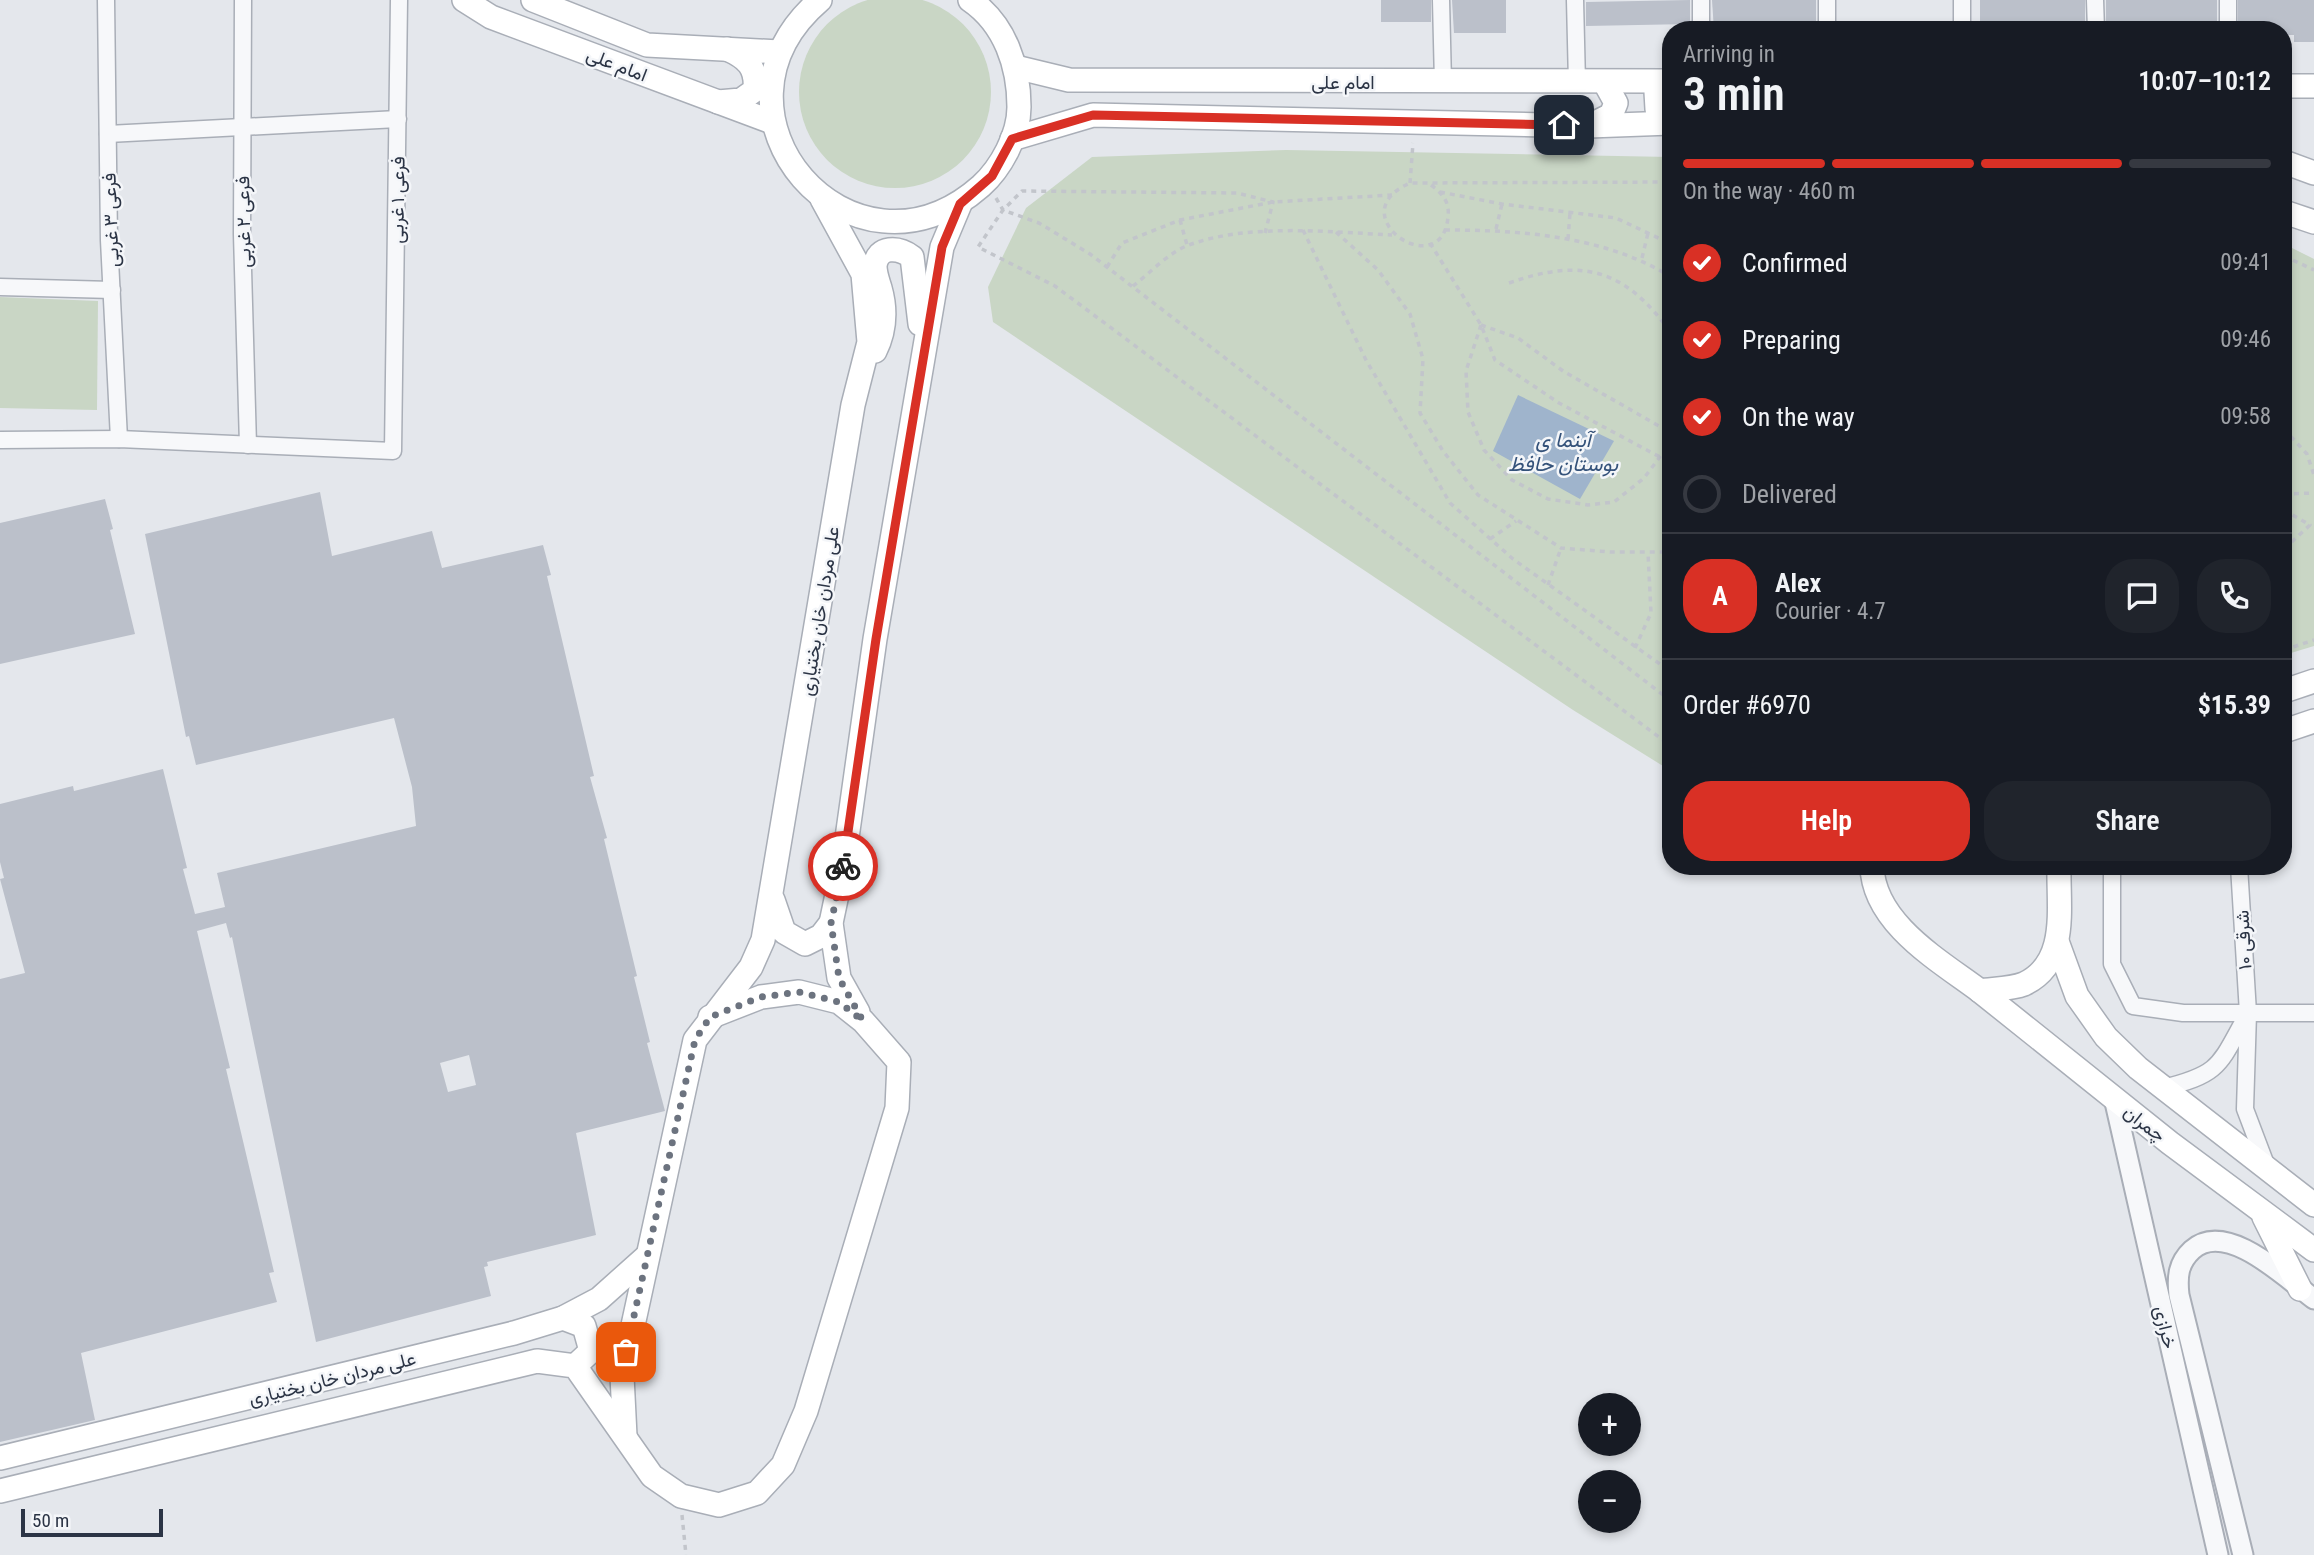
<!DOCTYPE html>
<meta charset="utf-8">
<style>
:root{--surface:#171b24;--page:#20242c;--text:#f1f3f6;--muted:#9ea1a6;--line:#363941;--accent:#d93025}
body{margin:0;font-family:"Roboto Condensed",Vazirmatn,sans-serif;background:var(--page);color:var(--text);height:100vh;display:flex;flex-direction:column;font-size:26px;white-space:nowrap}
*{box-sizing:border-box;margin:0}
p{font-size:23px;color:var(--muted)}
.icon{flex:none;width:38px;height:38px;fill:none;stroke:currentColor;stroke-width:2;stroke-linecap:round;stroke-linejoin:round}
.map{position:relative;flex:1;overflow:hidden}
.drawer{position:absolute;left:1662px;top:21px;width:630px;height:854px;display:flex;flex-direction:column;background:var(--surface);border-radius:28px;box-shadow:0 4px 10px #0003}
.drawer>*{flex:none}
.tools{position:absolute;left:1578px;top:1393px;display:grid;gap:14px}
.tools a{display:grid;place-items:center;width:63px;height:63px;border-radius:50%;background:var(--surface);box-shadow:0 4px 10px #0003;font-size:35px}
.scale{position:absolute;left:21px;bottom:18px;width:142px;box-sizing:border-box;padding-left:7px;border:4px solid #2b3445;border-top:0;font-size:19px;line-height:24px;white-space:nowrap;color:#2b3445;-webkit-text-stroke:5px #f4f6f9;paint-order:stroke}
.pin{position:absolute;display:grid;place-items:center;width:60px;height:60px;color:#fff;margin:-30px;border-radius:14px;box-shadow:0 4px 10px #0006}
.courier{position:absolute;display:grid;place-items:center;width:70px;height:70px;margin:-35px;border:5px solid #d93025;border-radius:50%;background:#fff;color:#222;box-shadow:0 2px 9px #0007}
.headline em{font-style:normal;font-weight:600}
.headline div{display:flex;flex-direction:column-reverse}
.headline{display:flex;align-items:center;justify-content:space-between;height:119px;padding:0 21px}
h1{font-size:46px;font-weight:600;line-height:52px}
.bar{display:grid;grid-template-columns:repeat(4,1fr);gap:10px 7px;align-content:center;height:84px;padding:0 21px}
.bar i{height:9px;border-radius:5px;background:var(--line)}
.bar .selected{background:var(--accent)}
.bar p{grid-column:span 4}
.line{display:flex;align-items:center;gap:18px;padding:0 21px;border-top:2px solid var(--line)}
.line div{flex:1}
.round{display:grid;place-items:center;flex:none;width:74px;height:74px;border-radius:28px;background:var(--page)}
ol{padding:0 21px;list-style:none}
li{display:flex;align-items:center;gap:21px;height:77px}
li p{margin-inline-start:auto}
li .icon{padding:7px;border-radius:50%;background:var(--accent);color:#fff;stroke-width:4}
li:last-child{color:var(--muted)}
li i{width:38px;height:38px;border:4px solid var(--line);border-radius:50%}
.action{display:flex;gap:14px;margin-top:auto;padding:14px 21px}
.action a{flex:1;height:80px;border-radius:28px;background:var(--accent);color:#fff;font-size:28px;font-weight:600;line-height:80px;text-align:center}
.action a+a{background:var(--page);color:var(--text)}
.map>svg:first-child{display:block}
</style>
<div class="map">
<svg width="2314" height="1555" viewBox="0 0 2314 1555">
<rect width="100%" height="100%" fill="#e4e7ec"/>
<g fill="#c9d6c5">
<circle cx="895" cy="92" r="96"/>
<polygon points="1286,150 1671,157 1671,771 1573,710 993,322 988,287 1026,208 1092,157"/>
<polygon points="2284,244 2314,259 2314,646 2284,655"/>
<polygon points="0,297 98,301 97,410 0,408"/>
</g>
<polygon fill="#9fb4cc" points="1518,395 1614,441 1580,499 1493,451"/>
<g fill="#bbc0ca" fill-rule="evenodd">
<rect x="1381" y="0" width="50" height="22"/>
<polygon points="1452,0 1506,0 1506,33 1454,33"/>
<polygon points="1690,0 1690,24 1586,26 1586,2"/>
<polygon points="1712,0 1816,0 1816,30 1714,30"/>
<rect x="1980" y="0" width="105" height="30"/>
<rect x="2106" y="0" width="111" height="30"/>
<polygon points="2238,0 2314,0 2314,42 2294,42 2294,35 2284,35 2284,30 2238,30"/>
<path d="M320 492 332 556 432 531 442 568 543 545 551 575 547 576 594 776 590 777 607 838 604 839 637 976 634 977 650 1042 647 1043 665 1111 576 1133 596 1235 487 1262 488 1266 484 1267 491 1296 316 1342 232 937 230 938 226 923 197 931 230 1068 226 1069 274 1272 269 1273 277 1302 81 1353 95 1420 0 1442V979L25 973 0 879 4 878 0 862V804L73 786 74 791 163 769 187 868 183 869 195 914 225 907 217 873 416 826 412 787 394 718 196 765 189 736 186 737 145 534ZM469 1055 476 1085 448 1092 440 1063Z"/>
<polygon points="105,499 113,529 110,530 135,634 0,664 0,523"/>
</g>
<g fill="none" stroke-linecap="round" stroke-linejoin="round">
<g stroke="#a9aeb7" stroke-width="19">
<g id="minor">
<polyline points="106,0 109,240 119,439"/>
<polyline points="243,0 242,234 248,445"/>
<polyline points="1441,0 1443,83"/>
<polyline points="1575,0 1577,83"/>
<polyline points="1701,0 1701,30"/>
<polyline points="1827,0 1827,30"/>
<polyline points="1962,0 1962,30"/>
<polyline points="2095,0 2096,30"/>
<polyline points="2228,0 2228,30"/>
<polyline points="108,134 398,119"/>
<polyline points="0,287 112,290"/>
<polyline points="0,440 119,439 393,451 399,0"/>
<polyline points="2112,866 2112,964 2133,1006 2183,1013 2314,1013"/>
<polyline points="2239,866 2248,1013 2245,1109 2267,1167"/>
<path d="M2163 1088C2221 1074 2219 1065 2247 1015"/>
</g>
</g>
<g stroke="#a9aeb7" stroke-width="23">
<g id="tertiary">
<polyline points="2114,1098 2218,1555"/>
<path d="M2243 1555 2179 1295C2177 1277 2178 1263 2192 1250 2226 1219 2286 1278 2314 1299"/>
</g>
</g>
<g stroke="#a9aeb7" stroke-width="26">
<g id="secondary">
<polyline points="464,0 491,17 772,122"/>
<polyline points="533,0 647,45 779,52"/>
<path d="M820 0C688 113 852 300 981 186 1001 168 1019 135 1019 107 1019 66 1005 24 970 0"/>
<polyline points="1015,67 1069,80 1671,81"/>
<polyline points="1671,83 1656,92 1657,109 1671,117"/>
<polyline points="2284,86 2314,86"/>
<path d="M718 102 741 100 755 90C757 67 747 58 727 49"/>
<polyline points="1589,126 1611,115 1616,103 1605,83"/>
<polyline points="1012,139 1093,115 1589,126 1671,123"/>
<polyline points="2284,162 2314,173"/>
<polyline points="2284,212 2314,222"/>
<path d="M875 351C885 331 886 309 880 288 878 281 875 274 875 266 877 245 899 247 912 257L920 324"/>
<polyline points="2284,691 2314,681"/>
<polyline points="2284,731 2314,721"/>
<path d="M1872 866C1873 923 1940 961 1980 991 1993 989 2011 989 2024 984 2069 963 2058 908 2059 866"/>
<polyline points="773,900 784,932 805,944 821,936 831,923"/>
<polyline points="2058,944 2077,996 2106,1037 2138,1068 2314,1205"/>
<polyline points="1980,991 2170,1143 2314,1250"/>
<polyline points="858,1012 839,978 831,923 843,866 875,639 942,247 960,204"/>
<polyline points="2264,1217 2300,1289"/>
<polyline points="563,1318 584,1326 591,1351 575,1366"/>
<polyline points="625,1436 622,1376 695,1040 751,967 763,940 853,405 869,342 863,274 822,199"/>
<polyline points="0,1458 514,1333 563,1318 599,1299 646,1257"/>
<polyline points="0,1491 537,1361 575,1366 652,1476 681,1496 719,1505 757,1493 783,1465 806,1411 897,1108 899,1062 863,1021 839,1002 799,992 761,997 710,1017"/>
</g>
</g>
<g stroke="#c2c5cb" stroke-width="3.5" stroke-dasharray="5 5" stroke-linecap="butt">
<polyline points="1410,183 1413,143"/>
<path d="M1431 185C1442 193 1450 202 1448 217 1442 285 1337 215 1410 183L1671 182"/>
<polyline points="1440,192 1502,204 1616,218 1671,244"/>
<polyline points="996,198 1003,210 1022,191 1237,193 1273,202 1265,233"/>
<polyline points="1180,220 1187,245"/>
<polyline points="1496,229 1502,204"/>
<polyline points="1303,230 1366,360 1450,503 1513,559 1671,672"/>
<path d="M1445 230C1522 230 1605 236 1671 277"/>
<polyline points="1336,232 1378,270 1410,314 1423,359 1420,413 1443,451 1478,495 1561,548 1610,552 1671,552"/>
<polyline points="1568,239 1570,213"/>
<polyline points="1430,243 1481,325 1495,360 1559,403 1671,463"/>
<polyline points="2284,256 2314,270"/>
<polyline points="1642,258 1648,233"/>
<polyline points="1107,267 1122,243 1180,220 1273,202 1392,195"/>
<path d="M1509 283C1583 257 1625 269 1671 333"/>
<path d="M1133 286C1149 274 1169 252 1189 245 1248 223 1330 232 1392 235"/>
<polyline points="1481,325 1466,371 1468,412 1484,450 1512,480 1548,499 1588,505 1614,502 1644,478 1671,442"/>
<polyline points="1481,325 1518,338 1563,371 1671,433"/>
<polyline points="2284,429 2307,454 2314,475"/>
<polyline points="2284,494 2314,493"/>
<polyline points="2284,510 2310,525 2284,549"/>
<polyline points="1490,539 1516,521"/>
<polyline points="1548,585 1561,548"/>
<polyline points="1635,648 1651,613 1648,552"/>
<polyline points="2284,650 2314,640"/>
<polyline points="1671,701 1090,254 1039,223 1003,210 978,247 1055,286 1671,746"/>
<polyline points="682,1515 686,1555"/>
</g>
<use href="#minor" stroke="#f7f8fa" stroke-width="16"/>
<use href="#tertiary" stroke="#f7f8fa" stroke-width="19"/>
<use href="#secondary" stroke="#fff" stroke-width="23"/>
</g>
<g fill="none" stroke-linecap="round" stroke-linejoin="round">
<polyline stroke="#6c737f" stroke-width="7" stroke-dasharray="0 12.6" points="626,1352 695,1040 710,1017 761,997 799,992 839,1002 863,1021 839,978 831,923 843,866"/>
<polyline stroke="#d93025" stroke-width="9" points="843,866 876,639 942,247 960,204 992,176 1012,139 1093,115 1564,125"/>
</g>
<g text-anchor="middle" stroke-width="5" stroke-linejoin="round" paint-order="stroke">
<g font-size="19" fill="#2b3445" stroke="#f4f6f9">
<text transform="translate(617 64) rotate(21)" y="7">امام علی</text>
<text x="1343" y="89">امام علی</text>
<text transform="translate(397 200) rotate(-89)" y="7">فرعی ۱ غربی</text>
<text transform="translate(110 220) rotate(-92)" y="7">فرعی ۳ غربی</text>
<text transform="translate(243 222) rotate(-91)" y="7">فرعی ۲ غربی</text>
<text transform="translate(819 611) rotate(-81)" y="7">علی مردان خان بختیاری</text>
<text transform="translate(2243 940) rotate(-93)" y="7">۱۰ شرقی</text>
<text transform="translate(2145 1123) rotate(38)" y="7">چمران</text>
<text transform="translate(2166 1327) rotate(77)" y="7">خرازی</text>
<text transform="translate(332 1378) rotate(-14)" y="7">علی مردان خان بختیاری</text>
</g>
<g font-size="21" font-style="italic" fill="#34527a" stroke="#f4f6f9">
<text x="1563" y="447">آبنما ی<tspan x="1563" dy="24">بوستان حافظ</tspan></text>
</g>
</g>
</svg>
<div class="tools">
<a>+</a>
<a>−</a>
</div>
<div class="scale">50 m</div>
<div class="pin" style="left:626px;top:1352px;background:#ea580c"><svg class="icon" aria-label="bag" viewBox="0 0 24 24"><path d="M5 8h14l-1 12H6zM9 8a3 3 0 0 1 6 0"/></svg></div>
<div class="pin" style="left:1564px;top:125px;background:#1f2937"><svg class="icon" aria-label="home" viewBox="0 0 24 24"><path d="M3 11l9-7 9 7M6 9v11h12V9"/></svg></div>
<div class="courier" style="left:843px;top:866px"><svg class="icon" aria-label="bike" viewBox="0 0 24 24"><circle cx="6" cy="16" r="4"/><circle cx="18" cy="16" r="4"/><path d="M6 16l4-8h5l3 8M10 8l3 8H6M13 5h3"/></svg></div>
<section class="drawer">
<div class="headline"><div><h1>3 min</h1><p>Arriving in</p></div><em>10:07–10:12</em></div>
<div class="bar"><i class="selected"></i><i class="selected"></i><i class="selected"></i><i></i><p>On the way · 460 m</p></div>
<ol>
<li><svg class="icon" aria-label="check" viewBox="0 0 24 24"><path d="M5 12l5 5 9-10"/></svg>Confirmed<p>09:41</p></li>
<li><svg class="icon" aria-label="check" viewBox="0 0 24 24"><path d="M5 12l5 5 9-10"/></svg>Preparing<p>09:46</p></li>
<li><svg class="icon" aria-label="check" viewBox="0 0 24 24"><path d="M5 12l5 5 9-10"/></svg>On the way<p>09:58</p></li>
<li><i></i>Delivered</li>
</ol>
<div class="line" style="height:126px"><b class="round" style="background:var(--accent);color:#fff">A</b><div><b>Alex</b><p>Courier · 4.7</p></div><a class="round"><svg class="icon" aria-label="chat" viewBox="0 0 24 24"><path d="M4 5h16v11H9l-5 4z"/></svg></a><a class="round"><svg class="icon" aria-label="phone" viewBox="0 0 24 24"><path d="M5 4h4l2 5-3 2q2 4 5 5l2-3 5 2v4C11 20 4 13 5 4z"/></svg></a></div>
<div class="line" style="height:91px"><div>Order #6970</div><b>$15.39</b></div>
<div class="action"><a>Help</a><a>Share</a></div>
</section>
</div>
